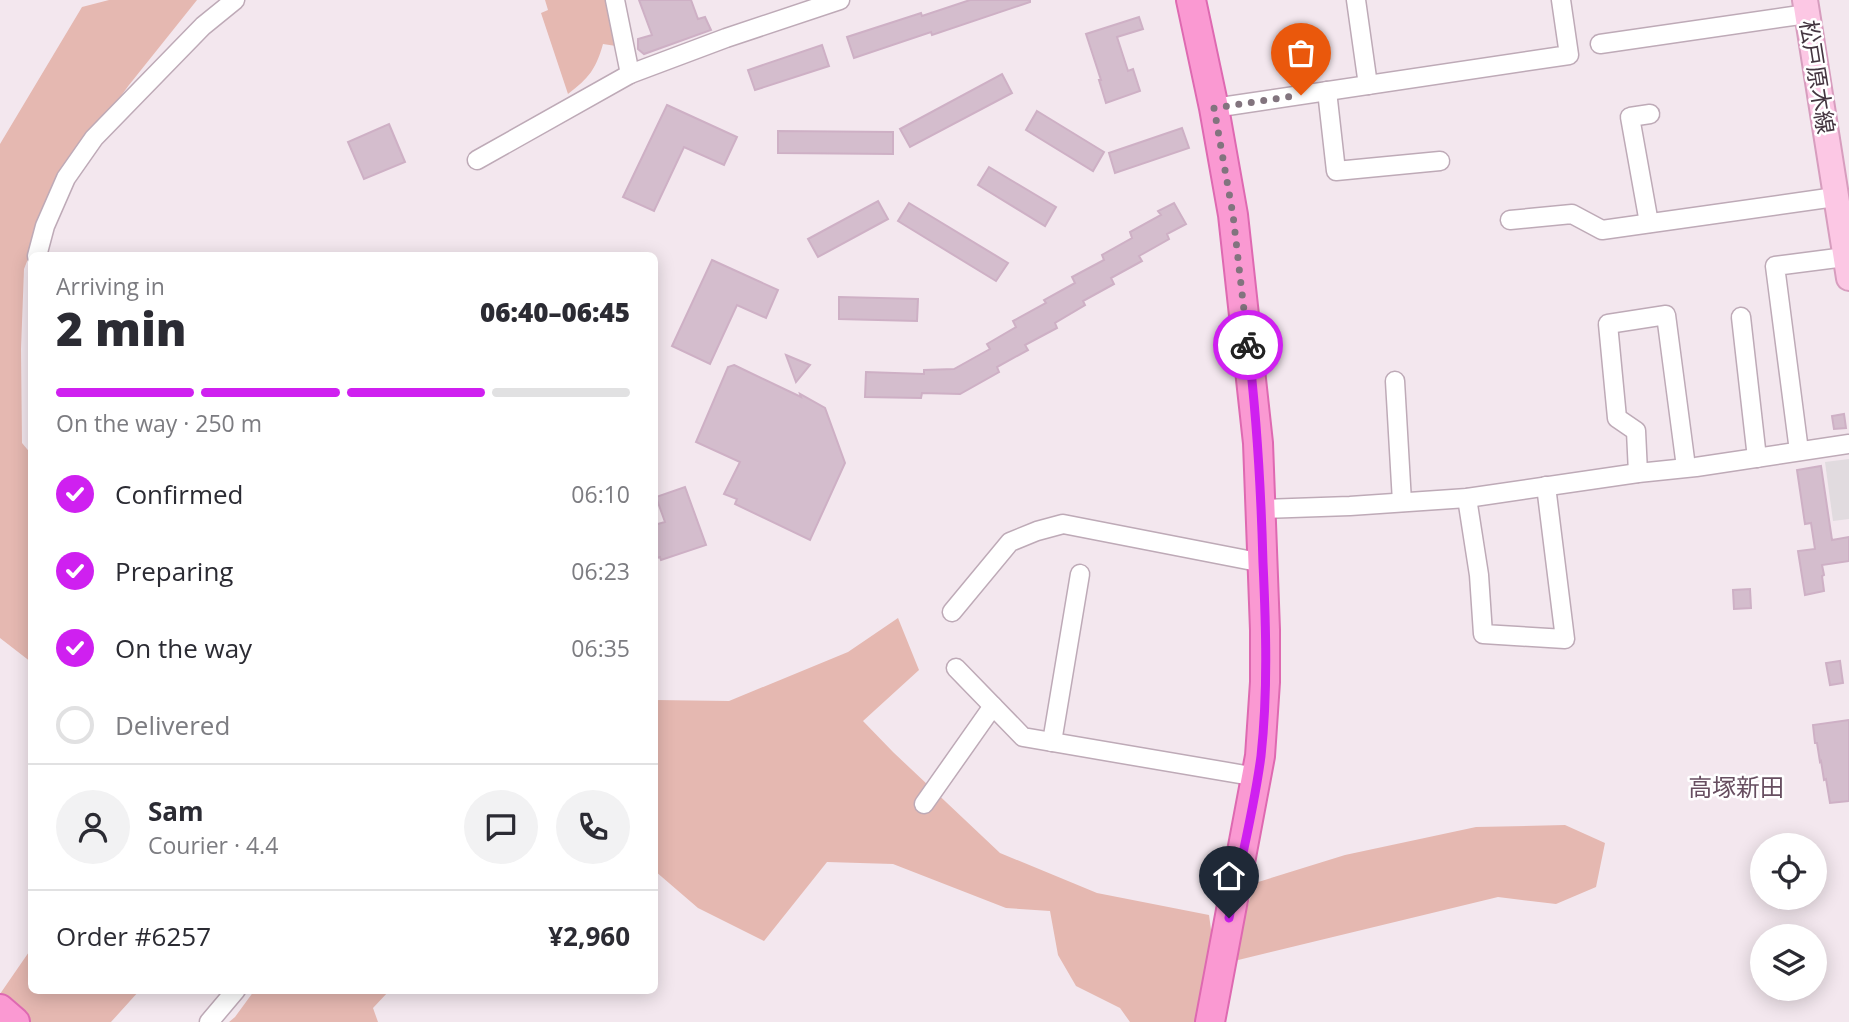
<!DOCTYPE html>
<meta charset="utf-8">
<style>
:root{--surface:#fff;--page:#f2f2f3;--text:#2b2b33;--muted:#7c7c81;--line:#e1e1e2;--accent:#cf20f0}
body{margin:0;font-family:"Open Sans","Noto Sans JP",sans-serif;background:var(--page);color:var(--text);height:100vh;display:flex;flex-direction:column;font-size:26px;white-space:nowrap}
*{box-sizing:border-box;margin:0}
p{font-size:23px;color:var(--muted)}
.icon{flex:none;width:38px;height:38px;fill:none;stroke:currentColor;stroke-width:2;stroke-linecap:round;stroke-linejoin:round}
.map{position:relative;flex:1;overflow:hidden}
.sheet{position:absolute;left:28px;top:252px;width:630px;height:742px;display:flex;flex-direction:column;background:var(--surface);border-radius:10px;box-shadow:0 4px 18px #0003}
.sheet>*{flex:none}
.buttons{position:absolute;left:1750px;top:833px;display:grid;gap:14px}
.buttons a{display:grid;place-items:center;width:77px;height:77px;border-radius:50%;background:var(--surface);box-shadow:0 4px 18px #0003;font-size:35px}
.pin{position:absolute;display:grid;place-items:center;width:60px;height:60px;color:#fff;margin:-72px -30px;border-radius:50% 50% 50% 0;rotate:-45deg;box-shadow:0 0 7px #0007}
.pin .icon{rotate:45deg}
.courier{position:absolute;display:grid;place-items:center;width:70px;height:70px;margin:-35px;border:5px solid #cf20f0;border-radius:50%;background:#fff;color:#222;box-shadow:0 2px 9px #0007}
.headline em{font-style:normal;font-weight:800}
.headline div{display:flex;flex-direction:column-reverse}
.headline{display:flex;align-items:center;justify-content:space-between;height:119px;padding:0 28px}
h1{font-size:46px;font-weight:800;line-height:52px}
.bar{display:grid;grid-template-columns:repeat(4,1fr);gap:10px 7px;align-content:center;height:84px;padding:0 28px}
.bar i{height:9px;border-radius:5px;background:var(--line)}
.bar .on{background:var(--accent)}
.bar p{grid-column:span 4}
.line{display:flex;align-items:center;gap:18px;padding:0 28px;border-top:2px solid var(--line)}
.line div{flex:1}
.round{display:grid;place-items:center;flex:none;width:74px;height:74px;border-radius:37px;background:var(--page)}
ol{padding:0 28px;list-style:none}
li{display:flex;align-items:center;gap:21px;height:77px}
li p{margin-inline-start:auto}
li .icon{padding:7px;border-radius:50%;background:var(--accent);color:#fff;stroke-width:4}
li:last-child{color:var(--muted)}
li i{width:38px;height:38px;border:4px solid var(--line);border-radius:50%}
.map>svg:first-child{display:block}
</style>
<div class="map">
<svg width="1849" height="1022" viewBox="0 0 1849 1022">
<rect width="100%" height="100%" fill="#f3e7ee"/>
<g fill="#e5b8b1">
<polygon points="109,0 197,0 129,85 59,180 24,269 21,349 22,443 32,455 31,662 0,638 0,144 82,7"/>
<path d="M545 0H614L616 46 603 44C596 69 589 78 568 94L541 13 548 10Z"/>
<polygon points="898,618 919,670 863,721 893,752 1000,853 1097,893 1209,915 1224,1022 1130,1022 1120,1008 1076,986 1058,955 1050,911 1006,908 893,864 827,862 764,941 698,908 655,871 655,700 729,701 848,652"/>
<polygon points="1565,825 1605,843 1596,887 1556,904 1498,897 1230,962 1255,883 1345,855 1476,827"/>
<polygon points="31,949 32,990 139,991 111,1022 0,1022 0,994"/>
<polygon points="254,991 254,990 389,991 373,1008 378,1022 229,1022 235,1017"/>
</g>
<polygon fill="#e1dbdf" points="1849,459 1849,519 1833,521 1825,462"/>
<g fill="#d4bdcd" stroke="#ceb0c5" stroke-width="2">
<polygon points="639,0 691,0 698,19 705,17 711,30 644,54 638,49 638,39 652,35"/>
<polygon points="970,0 1030,0 1030,2 932,35 931,32 854,58 847,37 921,13 922,16"/>
<polygon points="1139,17 1143,29 1117,37 1128,71 1133,69 1140,91 1106,103 1099,80 1101,80 1086,34"/>
<polygon points="822,45 829,66 755,90 748,70"/>
<polygon points="1002,74 1012,93 910,147 900,129"/>
<polygon points="667,105 737,137 724,165 684,147 654,211 623,197"/>
<polygon points="1037,111 1104,152 1093,171 1026,130"/>
<polygon points="389,124 405,162 364,179 348,142"/>
<polygon points="1182,128 1189,148 1115,173 1109,153"/>
<polygon points="778,131 893,132 893,154 778,153"/>
<polygon points="989,167 1056,207 1045,226 978,185"/>
<polygon points="878,201 888,219 818,257 808,239"/>
<polygon points="909,203 1008,263 996,281 898,221"/>
<polygon points="1174,203 1186,224 1167,234 1169,239 1139,256 1142,261 1111,278 1114,284 1083,301 1085,305 1055,323 1057,328 1025,345 1028,350 997,367 999,372 960,394 922,393 921,398 865,397 866,372 924,374 924,370 954,369 990,349 987,344 1016,327 1013,321 1046,303 1044,300 1075,283 1072,277 1104,260 1102,255 1132,238 1130,232 1161,215 1158,211"/>
<polygon points="712,260 778,290 766,318 737,305 710,364 672,346"/>
<polygon points="839,297 918,299 917,321 839,319"/>
<polygon points="786,355 810,365 796,382"/>
<polygon points="734,365 801,397 800,394 825,408 845,463 810,540 735,504 737,499 724,494 740,462 696,442 728,367"/>
<polygon points="1844,414 1846,428 1834,429 1832,416"/>
<polygon points="1821,466 1832,540 1849,537 1849,561 1822,565 1824,575 1822,576 1824,591 1805,595 1798,551 1815,549 1811,523 1805,524 1797,470"/>
<polygon points="685,487 706,545 661,560 660,557 654,559 654,525 665,522 656,497"/>
<polygon points="1750,589 1751,608 1734,609 1733,590"/>
<polygon points="1840,661 1843,683 1830,685 1826,663"/>
<polygon points="1849,720 1849,801 1830,803 1826,779 1824,780 1821,761 1820,762 1817,743 1815,743 1813,725"/>
</g>
<g fill="none" stroke-linecap="round" stroke-linejoin="round">
<g stroke="#beaab7" stroke-width="21">
<g id="street">
<polyline points="615,0 630,74"/>
<polyline points="1356,0 1368,85"/>
<polyline points="1600,44 1807,14"/>
<polyline points="1327,91 1336,171 1440,161"/>
<polyline points="1214,108 1569,55 1561,0"/>
<polyline points="477,160 630,74 726,38 840,0"/>
<polyline points="1510,220 1572,214 1602,230 1835,197"/>
<polyline points="1649,223 1630,117 1650,114"/>
<polyline points="37,256 45,226 66,178 94,138 203,26 235,0"/>
<polyline points="1741,317 1757,458"/>
<polyline points="1395,381 1402,502"/>
<polyline points="1799,451 1775,266 1845,257"/>
<polyline points="1638,473 1636,431 1617,418 1608,324 1666,315 1686,467"/>
<polyline points="1467,498 1479,575 1483,634 1565,639 1546,486"/>
<polyline points="1261,509 1350,506 1467,498 1638,473 1696,467 1849,444"/>
<polyline points="952,612 1010,542 1037,531 1063,524 1263,563"/>
<polyline points="956,668 1023,737 1257,777"/>
<polyline points="1052,742 1080,574"/>
<polyline points="924,804 993,706"/>
<polyline points="209,1022 236,990"/>
</g>
</g>
<g stroke="#d79dbe" stroke-width="28">
<polyline id="secondary" points="1805,0 1849,278"/>
</g>
<g stroke="#de69b1" stroke-width="32">
<g id="primary">
<polyline points="1191,0 1214,108 1233,215 1258,443 1265,630 1265,682 1260,756 1210,1022"/>
<polyline points="0,1009 15,1022"/>
</g>
</g>
<use href="#street" stroke="#fff" stroke-width="18"/>
<use href="#secondary" stroke="#fcc7e4" stroke-width="24"/>
<use href="#primary" stroke="#fa99d2" stroke-width="28"/>
</g>
<g fill="none" stroke-linecap="round" stroke-linejoin="round">
<polyline stroke="#82747e" stroke-width="7" stroke-dasharray="0 12.6" points="1248,345 1233,215 1214,108 1301,95"/>
<path stroke="#cf20f0" stroke-width="9" d="M1229 918C1240 864 1254 810 1261 756 1268 692 1266 627 1263 563 1261 490 1257 418 1248 345"/>
</g>
<g text-anchor="middle" stroke-width="5" stroke-linejoin="round" paint-order="stroke">
<g font-size="23" fill="#453641" stroke="#fff">
<text transform="translate(1817 77) rotate(81)" y="8">松戸原木線</text>
</g>
<g font-size="24" fill="#674e60" stroke="#fff">
<text x="1736" y="796">高塚新田</text>
</g>
</g>
</svg>
<div class="buttons">
<a><svg class="icon" aria-label="locate" viewBox="0 0 24 24"><circle cx="12" cy="12" r="6"/><path d="M12 2v4M12 18v4M2 12h4M18 12h4"/></svg></a>
<a><svg class="icon" aria-label="layers" viewBox="0 0 24 24"><path d="M12 4l9 5-9 5-9-5zM3 14l9 5 9-5"/></svg></a>
</div>
<div class="pin" style="left:1301px;top:95px;background:#ea580c"><svg class="icon" aria-label="bag" viewBox="0 0 24 24"><path d="M5 8h14l-1 12H6zM9 8a3 3 0 0 1 6 0"/></svg></div>
<div class="pin" style="left:1229px;top:918px;background:#1f2937"><svg class="icon" aria-label="home" viewBox="0 0 24 24"><path d="M3 11l9-7 9 7M6 9v11h12V9"/></svg></div>
<div class="courier" style="left:1248px;top:345px"><svg class="icon" aria-label="bike" viewBox="0 0 24 24"><circle cx="6" cy="16" r="4"/><circle cx="18" cy="16" r="4"/><path d="M6 16l4-8h5l3 8M10 8l3 8H6M13 5h3"/></svg></div>
<section class="sheet">
<div class="headline"><div><h1>2 min</h1><p>Arriving in</p></div><em>06:40–06:45</em></div>
<div class="bar"><i class="on"></i><i class="on"></i><i class="on"></i><i></i><p>On the way · 250 m</p></div>
<ol>
<li><svg class="icon" aria-label="check" viewBox="0 0 24 24"><path d="M5 12l5 5 9-10"/></svg>Confirmed<p>06:10</p></li>
<li><svg class="icon" aria-label="check" viewBox="0 0 24 24"><path d="M5 12l5 5 9-10"/></svg>Preparing<p>06:23</p></li>
<li><svg class="icon" aria-label="check" viewBox="0 0 24 24"><path d="M5 12l5 5 9-10"/></svg>On the way<p>06:35</p></li>
<li><i></i>Delivered</li>
</ol>
<div class="line" style="height:126px"><a class="round"><svg class="icon" aria-label="person" viewBox="0 0 24 24"><circle cx="12" cy="8" r="4"/><path d="M4 21q1-7 8-7t8 7"/></svg></a><div><b>Sam</b><p>Courier · 4.4</p></div><a class="round"><svg class="icon" aria-label="chat" viewBox="0 0 24 24"><path d="M4 5h16v11H9l-5 4z"/></svg></a><a class="round"><svg class="icon" aria-label="phone" viewBox="0 0 24 24"><path d="M5 4h4l2 5-3 2q2 4 5 5l2-3 5 2v4C11 20 4 13 5 4z"/></svg></a></div>
<div class="line" style="height:91px"><div>Order #6257</div><b>¥2,960</b></div>
</section>
</div>
